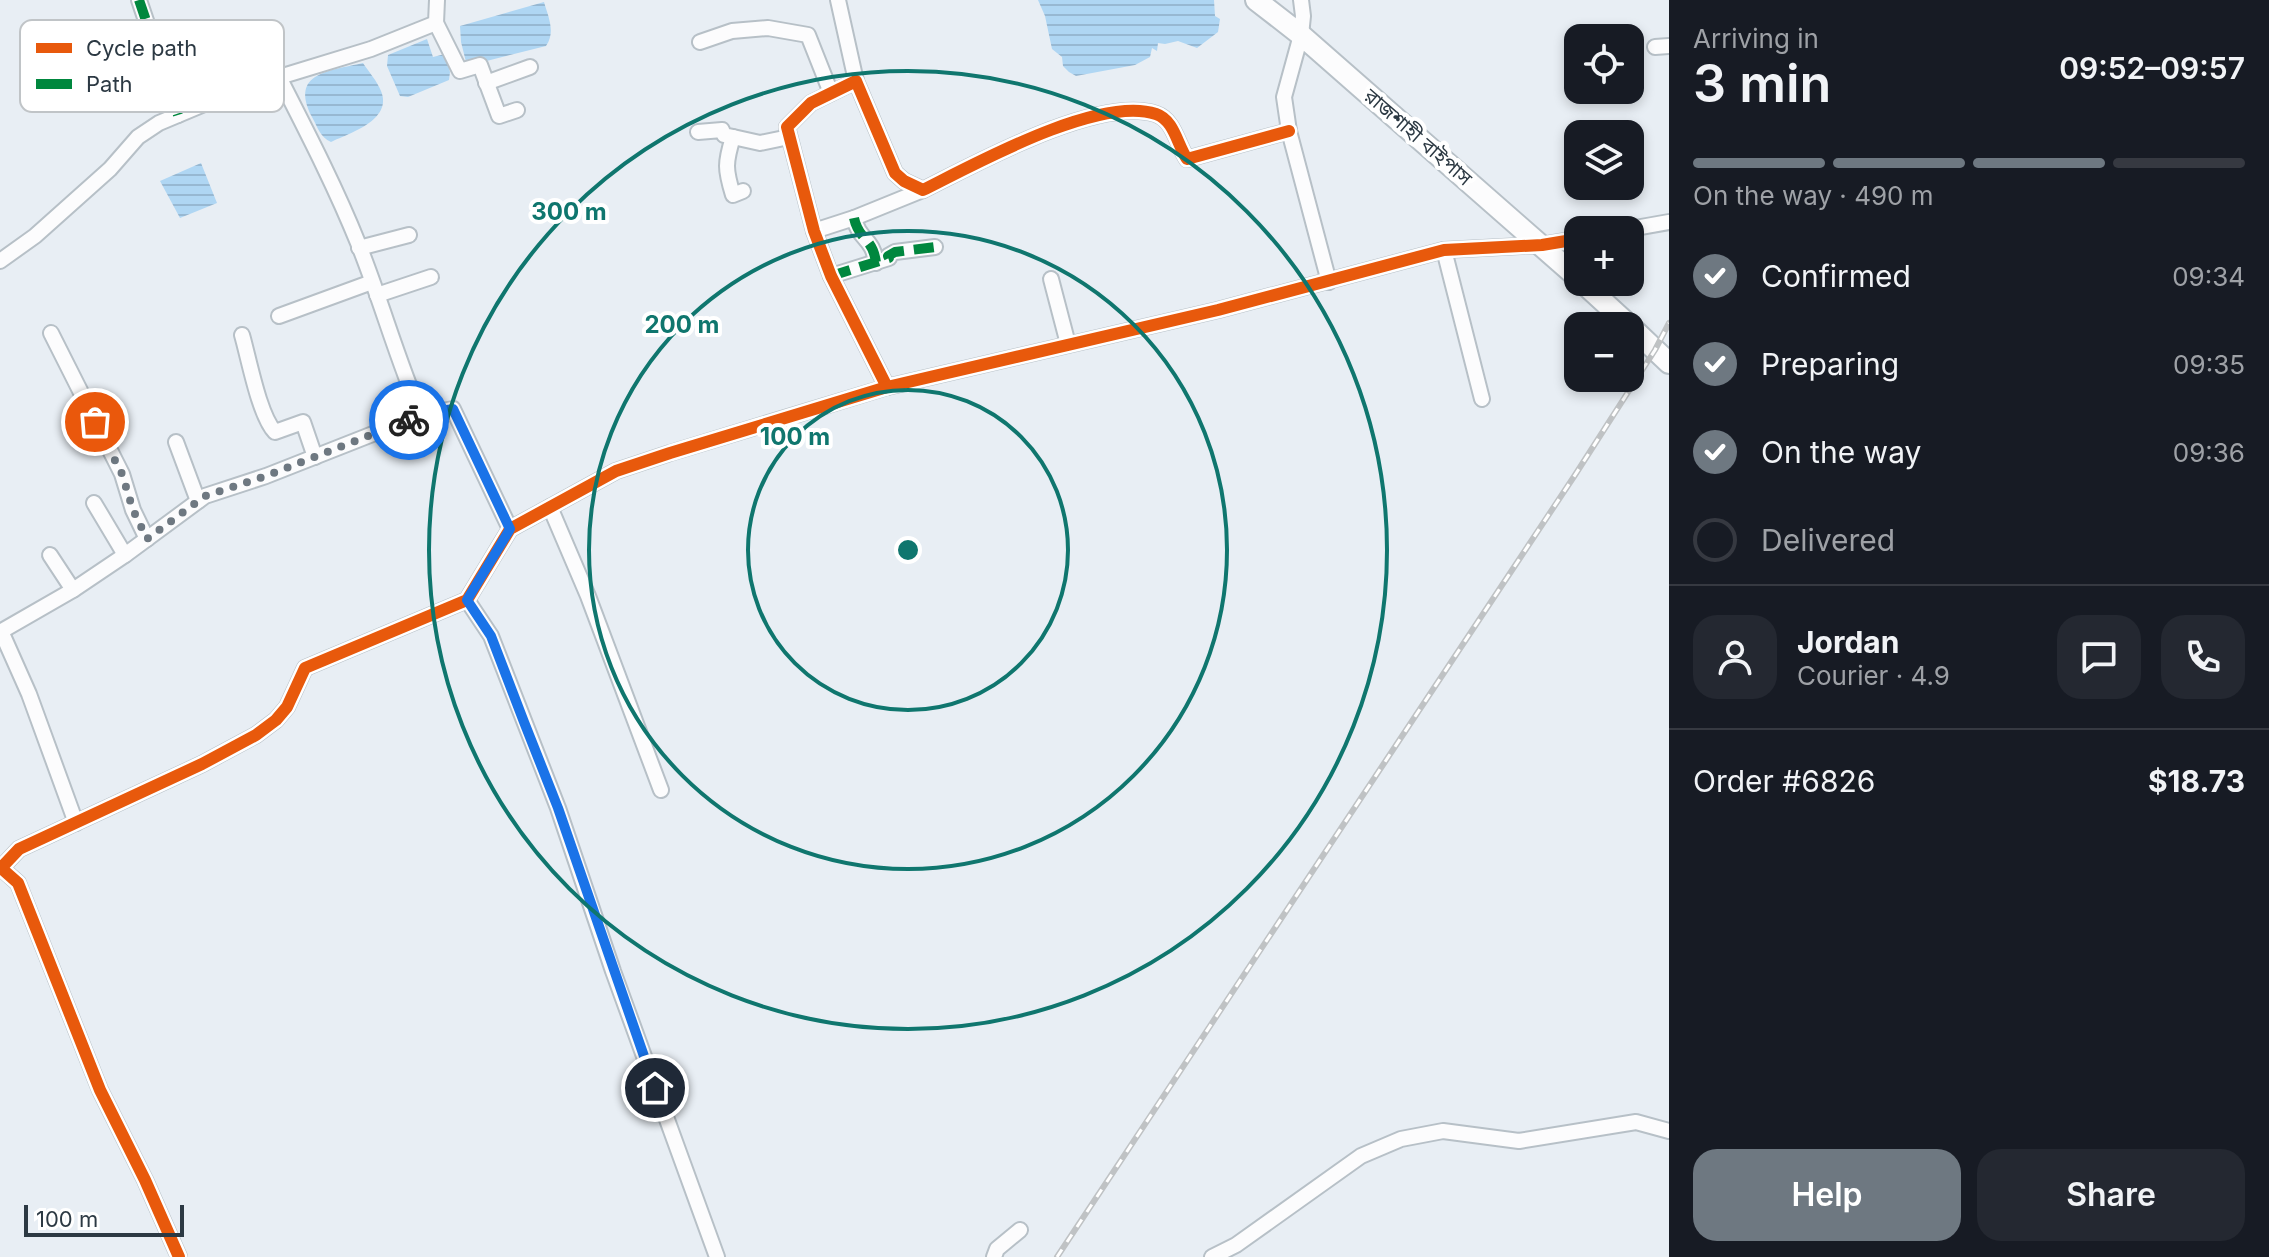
<!DOCTYPE html>
<meta charset="utf-8">
<style>
:root{--surface:#171b24;--page:#242831;--text:#f1f3f6;--muted:#9ea1a6;--line:#363941;--accent:#6e7881}
body{margin:0;font-family:Inter,"Noto Sans Bengali",sans-serif;background:var(--page);color:var(--text);height:100vh;display:flex;flex-direction:column;font-size:30px;white-space:nowrap}
*{box-sizing:border-box;margin:0}
p{font-size:26px;color:var(--muted)}
.icon{flex:none;width:44px;height:44px;fill:none;stroke:currentColor;stroke-width:2;stroke-linecap:round;stroke-linejoin:round}
.map{position:relative;flex:1;overflow:hidden}
.sheet{display:flex;flex-direction:column;background:var(--surface);width:600px}
.sheet>*{flex:none}
.tools{position:absolute;left:1564px;top:24px;display:grid;gap:16px}
.tools a{display:grid;place-items:center;width:80px;height:80px;border-radius:16px;background:var(--surface);box-shadow:0 4px 12px #0003;font-size:40px}
.scale{position:absolute;left:24px;bottom:20px;width:160px;box-sizing:border-box;padding-left:8px;border:4px solid #2c3943;border-top:0;font-size:22px;line-height:28px;white-space:nowrap;color:#2c3943;-webkit-text-stroke:6px #fff;paint-order:stroke}
.pin{position:absolute;display:grid;place-items:center;width:68px;height:68px;color:#fff;margin:-34px;border:4px solid #fff;border-radius:50%;box-shadow:0 2px 8px #0007}
.courier{position:absolute;display:grid;place-items:center;width:80px;height:80px;margin:-40px;border:6px solid #1a73e8;border-radius:50%;background:#fff;color:#222;box-shadow:0 2px 10px #0007}
.overview em{font-style:normal;font-weight:600}
.overview div{display:flex;flex-direction:column-reverse}
.overview{display:flex;align-items:center;justify-content:space-between;height:136px;padding:0 24px}
h1{font-size:52px;font-weight:600;line-height:60px}
.bar{display:grid;grid-template-columns:repeat(4,1fr);gap:12px 8px;align-content:center;height:96px;padding:0 24px}
.bar i{height:10px;border-radius:6px;background:var(--line)}
.bar .on{background:var(--accent)}
.bar p{grid-column:span 4}
.line{display:flex;align-items:center;gap:20px;padding:0 24px;border-top:2px solid var(--line)}
.line div{flex:1}
.round{display:grid;place-items:center;flex:none;width:84px;height:84px;border-radius:24px;background:var(--page)}
ol{padding:0 24px;list-style:none}
li{display:flex;align-items:center;gap:24px;height:88px}
li p{margin-inline-start:auto}
li .icon{padding:8px;border-radius:50%;background:var(--accent);color:#fff;stroke-width:4}
li:last-child{color:var(--muted)}
li i{width:44px;height:44px;border:4px solid var(--line);border-radius:50%}
.action{display:flex;gap:16px;margin-top:auto;padding:16px 24px}
.action a{flex:1;height:92px;border-radius:24px;background:var(--accent);color:#fff;font-size:32px;font-weight:600;line-height:92px;text-align:center}
.action a+a{background:var(--page);color:var(--text)}
main{display:flex;flex:1;min-height:0}
.map>svg:first-child{display:block}
</style>
<main>
<div class="map">
<svg width="1669" height="1257" viewBox="0 0 1669 1257">
<defs>
<pattern id="water-rules" width="6" height="5" patternUnits="userSpaceOnUse" patternTransform="scale(2)"><rect width="6" height="5" fill="#afd6f3"/><path d="M0 2.5h6" fill="none" stroke="#97b8d2"/></pattern>
</defs>
<rect width="100%" height="100%" fill="#e8eef4"/>
<g fill="url(#water-rules)">
<polygon points="1038,0 1214,0 1215,16 1220,19 1218,32 1197,48 1178,41 1165,44 1158,43 1157,51 1152,48 1150,57 1135,65 1076,76 1069,72 1063,66 1062,57 1052,49 1045,16"/>
<path d="M544 2C548 16 556 32 546 46L467 66 461 42 460 26Z"/>
<polygon points="427,39 433,57 445,54 450,72 449,80 408,97 400,96 387,66 388,55"/>
<path d="M363 63C369 72 377 81 381 91 393 120 350 133 331 142 320 137 318 128 312 117 289 72 330 71 363 63Z"/>
<polygon points="201,163 217,203 180,218 160,181"/>
</g>
<g fill="none" stroke-linecap="round" stroke-linejoin="round">
<g stroke="#b7c0c7" stroke-width="18">
<g id="minor">
<polyline points="139,0 178,115"/>
<polyline points="838,0 856,81"/>
<polyline points="1301,0 1303,16 1301,35 1284,97 1289,131 1329,282"/>
<polyline points="436,23 460,71 480,65 499,116 517,110"/>
<polyline points="700,42 732,31 768,28 808,35 831,93"/>
<polyline points="1655,47 1669,46"/>
<path d="M279 77C307 132 335 186 358 243 381 300 397 359 421 415L453 409 510 529"/>
<polyline points="486,83 530,67"/>
<polyline points="698,132 722,130 724,135 760,143 789,137"/>
<path d="M733 137C725 163 725 169 733 195L743 191"/>
<path d="M854 218C859 241 873 237 876 263"/>
<polyline points="1624,230 1669,222"/>
<polyline points="814,231 854,218 923,190"/>
<polyline points="359,248 409,235"/>
<polyline points="1444,250 1482,399"/>
<polyline points="0,261 35,236 110,169 138,137 159,123 240,89 371,49 436,23 437,0"/>
<polyline points="831,276 889,258 888,256 895,252 935,247"/>
<polyline points="1051,279 1068,344"/>
<polyline points="377,295 431,277"/>
<polyline points="279,316 372,282"/>
<polyline points="51,333 122,474 133,510 147,539"/>
<path d="M242 335C249 359 259 415 275 432L303 422 315 457"/>
<path d="M887 387 831 276 814 231 787 127 811 103 856 81 895 173 904 181 923 190C975 164 1099 95 1156 114 1174 120 1177 144 1187 159L1289 131"/>
<polyline points="176,442 198,501"/>
<polyline points="94,503 125,555"/>
<polyline points="550,507 588,596 661,790"/>
<polyline points="50,555 73,590"/>
<polyline points="467,600 491,636 558,808 613,971 717,1257"/>
<polyline points="1,631 29,694 76,823"/>
<polyline points="0,632 73,590 125,555 205,496 266,476 421,415"/>
<polyline points="179,1257 145,1180 100,1090 18,883 1,868 19,849 202,764 256,735 276,720 287,707 305,668 467,600 510,529 616,471 670,453 887,387 1218,310 1444,250 1542,245 1578,239"/>
<polyline points="994,1257 997,1249 1020,1230"/>
<polyline points="1212,1257 1236,1245 1361,1156 1401,1139 1443,1131 1519,1141 1636,1122 1669,1131"/>
</g>
</g>
<g stroke="#b7c0c7" stroke-width="24">
<g id="highway">
<polyline points="1256,0 1301,35 1578,278"/>
<polyline points="1582,282 1630,326"/>
<polyline points="1630,326 1669,363"/>
</g>
</g>
<use href="#minor" stroke="#fcfcfd" stroke-width="14"/>
<use href="#highway" stroke="#fcfcfd" stroke-width="20"/>
<g stroke="#bfc2c4" stroke-width="6">
<polyline id="rail" points="1057,1257 1575,475 1655,350 1669,323"/>
</g>
<use href="#rail" stroke="#fff" stroke-width="3" stroke-dasharray="9" stroke-linecap="butt"/>
<g stroke="#00873e" stroke-width="10" stroke-dasharray="20 10" stroke-linecap="butt">
<polyline points="139,0 178,115"/>
<path d="M854 218C859 241 873 237 876 263"/>
<polyline points="831,276 889,258 888,256 895,252 935,247"/>
</g>
<g stroke="#fff" stroke-width="17">
<g id="cycleway">
<path d="M887 387 831 276 814 231 787 127 811 103 856 81 895 173 904 181 923 190C975 164 1099 95 1156 114 1174 120 1177 144 1187 159L1289 131"/>
<polyline points="179,1257 145,1180 100,1090 18,883 1,868 19,849 202,764 256,735 276,720 287,707 305,668 467,600 510,529 616,471 670,453 887,387 1218,310 1444,250 1542,245 1578,239"/>
</g>
</g>
<use href="#cycleway" stroke="#e8590c" stroke-width="12"/>
</g>
<g fill="none" stroke-linecap="round" stroke-linejoin="round">
<polyline stroke="#6e7881" stroke-width="8" stroke-dasharray="0 14.4" points="95,422 122,474 133,510 147,539 205,496 266,476 409,420"/>
<polyline stroke="#1a73e8" stroke-width="10" points="409,420 421,415 453,409 510,529 467,600 491,636 524,722 558,808 655,1088"/>
</g>
<g fill="none" stroke="#0f766e" stroke-width="4">
<circle cx="908" cy="550" r="160"/>
<circle cx="908" cy="550" r="319"/>
<circle cx="908" cy="550" r="479"/>
</g>
<g text-anchor="middle" stroke-width="8" stroke-linejoin="round" paint-order="stroke">
<g font-size="20" fill="#2c3943" stroke="#fff">
<text transform="translate(1418 137) rotate(41)" y="7">রাজশাহী বাইপাস</text>
</g>
</g>
<rect x="20" y="20" width="264" height="92" rx="12" fill="#fff" stroke="#c0c4c7" stroke-width="2"/>
<rect x="36" y="43" width="36" height="10" fill="#e8590c"/>
<rect x="36" y="79" width="36" height="10" fill="#00873e"/>
<g font-size="22" fill="#2c3943">
<text x="86" y="56">Cycle path</text>
<text x="86" y="92">Path</text>
</g>
<circle cx="908" cy="550" r="12" fill="#0f766e" stroke="#fff" stroke-width="4"/>
<g font-size="24" text-anchor="middle" font-weight="bold" fill="#0f766e" stroke="#fff" stroke-width="8" stroke-linejoin="round" paint-order="stroke">
<text x="569" y="220">300 m</text>
<text x="682" y="333">200 m</text>
<text x="795" y="445">100 m</text>
</g>
</svg>
<div class="tools">
<a><svg class="icon" aria-label="locate" viewBox="0 0 24 24"><circle cx="12" cy="12" r="6"/><path d="M12 2v4M12 18v4M2 12h4M18 12h4"/></svg></a>
<a><svg class="icon" aria-label="layers" viewBox="0 0 24 24"><path d="M12 4l9 5-9 5-9-5zM3 14l9 5 9-5"/></svg></a>
<a>+</a>
<a>−</a>
</div>
<div class="scale">100 m</div>
<div class="pin" style="left:95px;top:422px;background:#ea580c"><svg class="icon" aria-label="bag" viewBox="0 0 24 24"><path d="M5 8h14l-1 12H6zM9 8a3 3 0 0 1 6 0"/></svg></div>
<div class="pin" style="left:655px;top:1088px;background:#1f2937"><svg class="icon" aria-label="home" viewBox="0 0 24 24"><path d="M3 11l9-7 9 7M6 9v11h12V9"/></svg></div>
<div class="courier" style="left:409px;top:420px"><svg class="icon" aria-label="bike" viewBox="0 0 24 24"><circle cx="6" cy="16" r="4"/><circle cx="18" cy="16" r="4"/><path d="M6 16l4-8h5l3 8M10 8l3 8H6M13 5h3"/></svg></div>
</div>
<section class="sheet">
<div class="overview"><div><h1>3 min</h1><p>Arriving in</p></div><em>09:52–09:57</em></div>
<div class="bar"><i class="on"></i><i class="on"></i><i class="on"></i><i></i><p>On the way · 490 m</p></div>
<ol>
<li><svg class="icon" aria-label="check" viewBox="0 0 24 24"><path d="M5 12l5 5 9-10"/></svg>Confirmed<p>09:34</p></li>
<li><svg class="icon" aria-label="check" viewBox="0 0 24 24"><path d="M5 12l5 5 9-10"/></svg>Preparing<p>09:35</p></li>
<li><svg class="icon" aria-label="check" viewBox="0 0 24 24"><path d="M5 12l5 5 9-10"/></svg>On the way<p>09:36</p></li>
<li><i></i>Delivered</li>
</ol>
<div class="line" style="height:144px"><a class="round"><svg class="icon" aria-label="person" viewBox="0 0 24 24"><circle cx="12" cy="8" r="4"/><path d="M4 21q1-7 8-7t8 7"/></svg></a><div><b>Jordan</b><p>Courier · 4.9</p></div><a class="round"><svg class="icon" aria-label="chat" viewBox="0 0 24 24"><path d="M4 5h16v11H9l-5 4z"/></svg></a><a class="round"><svg class="icon" aria-label="phone" viewBox="0 0 24 24"><path d="M5 4h4l2 5-3 2q2 4 5 5l2-3 5 2v4C11 20 4 13 5 4z"/></svg></a></div>
<div class="line" style="height:104px"><div>Order #6826</div><b>$18.73</b></div>
<div class="action"><a>Help</a><a>Share</a></div>
</section>
</main>
